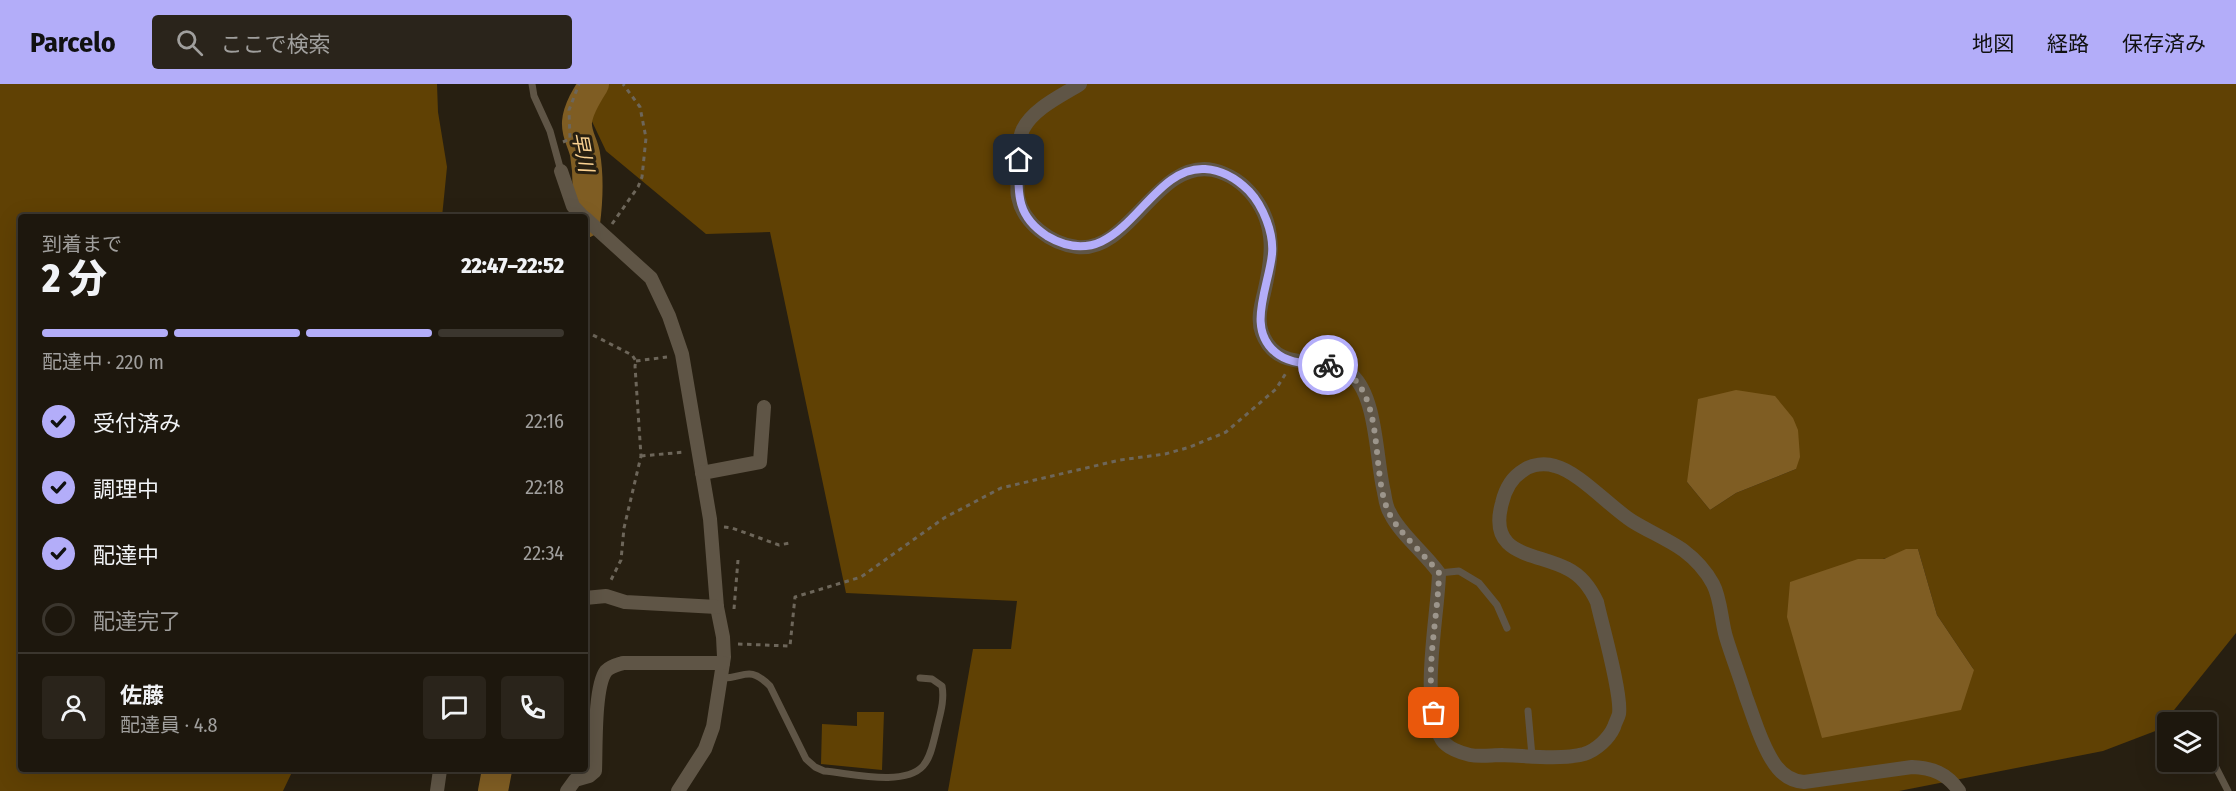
<!DOCTYPE html>
<html lang="ja">
<meta charset="utf-8">
<style>
:root{--surface:#1d170d;--page:#2a241b;--text:#f1f3f6;--muted:#a09f9d;--line:#3b362e;--accent:#b3adf9}
body{margin:0;font-family:"Fira Sans Condensed","Noto Sans JP",sans-serif;background:var(--page);color:var(--text);height:100vh;display:flex;flex-direction:column;font-size:22px;white-space:nowrap}
*{box-sizing:border-box;margin:0}
p{font-size:20px;color:var(--muted)}
.icon{flex:none;width:33px;height:33px;fill:none;stroke:currentColor;stroke-width:2;stroke-linecap:round;stroke-linejoin:round}
.map{position:relative;flex:1;overflow:hidden}
.drawer{position:absolute;left:18px;top:130px;width:570px;height:558px;display:flex;flex-direction:column;background:var(--surface);border-radius:6px;box-shadow:0 6px 24px #0002,0 0 0 2px var(--line)}
.drawer>*{flex:none}
.controls{position:absolute;left:2157px;top:628px;display:grid;gap:12px}
.controls a{display:grid;place-items:center;width:60px;height:60px;border-radius:6px;background:var(--surface);box-shadow:0 6px 24px #0002,0 0 0 2px var(--line);font-size:30px}
.pin{position:absolute;display:grid;place-items:center;width:51px;height:51px;color:#fff;margin:-26px;border-radius:12px;box-shadow:0 3px 9px #0006}
.courier{position:absolute;display:grid;place-items:center;width:60px;height:60px;margin:-30px;border:4px solid #b3adf9;border-radius:50%;background:#fff;color:#222;box-shadow:0 2px 8px #0007}
.headline em{font-style:normal;font-weight:800}
.headline div{display:flex;flex-direction:column-reverse}
.headline{display:flex;align-items:center;justify-content:space-between;height:102px;padding:0 24px}
h1{font-size:39px;font-weight:800;line-height:45px}
.bar{display:grid;grid-template-columns:repeat(4,1fr);gap:9px 6px;align-content:center;height:72px;padding:0 24px}
.bar i{height:8px;border-radius:4px;background:var(--line)}
.bar .on{background:var(--accent)}
.bar p{grid-column:span 4}
.line{display:flex;align-items:center;gap:15px;padding:0 24px;border-top:2px solid var(--line)}
.line div{flex:1}
.round{display:grid;place-items:center;flex:none;width:63px;height:63px;border-radius:6px;background:var(--page)}
ol{padding:0 24px;list-style:none}
li{display:flex;align-items:center;gap:18px;height:66px}
li p{margin-inline-start:auto}
li .icon{padding:6px;border-radius:50%;background:var(--accent);color:#111;stroke-width:4}
li:last-child{color:var(--muted)}
li i{width:33px;height:33px;border:3px solid var(--line);border-radius:50%}
header{display:flex;align-items:center;gap:36px;box-sizing:border-box;height:84px;padding:0 30px;background:var(--accent);color:#111}
header strong{font-size:28px}
nav{display:flex;gap:33px;margin-inline-start:auto;font-size:21px}
.search{width:420px;height:54px;background:var(--page);display:flex;align-items:center;gap:15px;box-sizing:border-box;padding:0 21px;border-radius:6px;color:var(--muted);font-size:22px}
.map>svg:first-child{display:block}
</style>
<header>
<strong>Parcelo</strong>
<div class="search"><svg class="icon" aria-label="search" viewBox="0 0 24 24"><circle cx="10" cy="10" r="6"/><path d="M15 15l6 6"/></svg>ここで検索</div>
<nav><a>地図</a><a>経路</a><a>保存済み</a></nav>
</header>
<div class="map">
<svg width="2236" height="707" viewBox="0 0 2236 707">
<rect width="100%" height="100%" fill="#271f11"/>
<g fill="#604104" fill-rule="evenodd">
<polygon points="0,0 437,0 438,28 447,83 442,133 21,134 21,686 293,686 283,707 0,707"/>
<path d="M587 0H2236V549L2158 646 2103 667 1899 707H948L973 565H1011L1017 517 846 509 770 148 706 150 606 67 588 29ZM1796 385 1736 409 1710 426 1687 398ZM1918 465 1937 531 1974 586 1858 475H1883Z"/>
<polygon points="857,628 884,628 882,686 821,680 822,640 857,642"/>
</g>
<g fill="#7f5d23">
<polygon points="1736,306 1775,312 1793,334 1798,346 1800,373 1796,385 1736,409 1710,426 1687,398 1698,315"/>
<polygon points="1906,465 1918,465 1937,531 1974,586 1961,626 1822,654 1787,533 1790,498 1858,475 1884,475"/>
</g>
<g fill="none" stroke-linecap="round" stroke-linejoin="round">
<g stroke="#7f5d23" stroke-width="30">
<path d="M585 139C588 116 589 93 585 70 583 59 576 50 577 38 578 25 587 11 594 0"/>
<polyline points="493,707 497,686"/>
</g>
<g stroke="#6d665a" stroke-width="3" stroke-dasharray="4.5 4.5" stroke-linecap="butt">
<polyline points="563,58 570,55 569,26 579,0"/>
<polyline points="612,140 638,103 642,93 646,54 640,23 623,0"/>
<polyline points="585,247 632,271 636,277 635,282 641,372 624,444 621,476 610,498"/>
<polyline points="636,277 667,273"/>
<polyline points="641,372 685,368"/>
<polyline points="724,443 732,444 779,461 790,459"/>
<polyline points="734,525 738,476"/>
<polyline points="738,560 790,562 795,513 861,493 944,434 1001,404 1120,376 1165,370 1190,363 1226,348 1276,305 1286,289"/>
</g>
<g stroke="#5f5546" stroke-width="7">
<polyline points="532,0 534,12 550,47 561,87"/>
<polyline points="1439,489 1459,487 1479,499 1497,521 1507,544"/>
<path d="M721 594C744 595 748 580 770 602L806 675 815 683 824 687C850 689 904 703 923 682 931 673 933 659 936 648 939 633 945 618 942 602L932 595 920 594"/>
<polyline points="1528,627 1532,672"/>
<polyline points="2193,638 2194,639"/>
<polyline points="2206,664 2228,707"/>
</g>
<g stroke="#5f5546" stroke-width="14">
<path d="M1080 0C1061 12 1034 24 1023 45 1018 56 1019 69 1019 81 1019 91 1016 103 1018 113 1023 139 1051 160 1077 163 1130 169 1157 75 1213 86 1230 90 1244 100 1254 113 1277 143 1272 175 1264 209 1261 221 1257 236 1262 249 1279 293 1324 268 1352 291 1377 313 1376 376 1384 408 1385 414 1386 423 1390 429 1400 450 1425 469 1439 489 1438 533 1419 619 1442 656 1447 664 1461 669 1470 671 1480 673 1492 671 1502 671 1526 672 1562 676 1584 670 1597 666 1609 654 1614 643 1615 639 1618 634 1619 630 1622 610 1602 541 1597 518 1590 503 1582 492 1568 485 1536 468 1487 473 1502 419 1505 406 1512 393 1524 386 1532 380 1545 379 1555 382 1579 388 1610 423 1632 437 1648 447 1667 455 1683 466 1695 475 1706 487 1713 500 1721 515 1721 536 1726 553 1732 573 1740 593 1746 613 1754 634 1760 657 1772 676 1779 688 1790 697 1804 698L1912 683C1932 684 1947 689 1959 707"/>
<polyline points="561,87 573,122 584,134"/>
<polyline points="585,134 651,194 669,232 682,270 710,435 717,523 723,553 724,573 713,643 705,665 678,707"/>
<polyline points="702,389 760,378 764,323"/>
<polyline points="585,514 606,512 625,518 717,523"/>
<polyline points="437,707 440,686"/>
<path d="M567 707 575 696 589 692 595 687C596 665 594 603 606 587 611 582 617 581 623 579H723"/>
</g>
</g>
<g fill="none" stroke-linecap="round" stroke-linejoin="round">
<path stroke="#9c958b" stroke-width="6" stroke-dasharray="0 10.8" d="M1328 281C1390 294 1368 385 1389 429 1398 448 1425 471 1439 489 1438 535 1425 583 1434 629"/>
<path stroke="#b3adf9" stroke-width="8" d="M1019 76C1018 110 1016 132 1047 152 1123 197 1145 81 1205 85 1223 86 1237 95 1249 107 1263 122 1274 149 1272 170 1269 203 1244 247 1279 271 1292 280 1312 280 1328 281"/>
</g>
<g text-anchor="middle" stroke-width="6" stroke-linejoin="round" paint-order="stroke">
<g font-size="20" font-style="italic" fill="#fbd292" stroke="#271f11">
<text transform="translate(583 68) rotate(79)" y="7">早川</text>
</g>
</g>
</svg>
<div class="controls">
<a><svg class="icon" aria-label="layers" viewBox="0 0 24 24"><path d="M12 4l9 5-9 5-9-5zM3 14l9 5 9-5"/></svg></a>
</div>
<div class="pin" style="left:1434px;top:629px;background:#ea580c"><svg class="icon" aria-label="bag" viewBox="0 0 24 24"><path d="M5 8h14l-1 12H6zM9 8a3 3 0 0 1 6 0"/></svg></div>
<div class="pin" style="left:1019px;top:76px;background:#1f2937"><svg class="icon" aria-label="home" viewBox="0 0 24 24"><path d="M3 11l9-7 9 7M6 9v11h12V9"/></svg></div>
<div class="courier" style="left:1328px;top:281px"><svg class="icon" aria-label="bike" viewBox="0 0 24 24"><circle cx="6" cy="16" r="4"/><circle cx="18" cy="16" r="4"/><path d="M6 16l4-8h5l3 8M10 8l3 8H6M13 5h3"/></svg></div>
<section class="drawer">
<div class="headline"><div><h1>2 分</h1><p>到着まで</p></div><em>22:47–22:52</em></div>
<div class="bar"><i class="on"></i><i class="on"></i><i class="on"></i><i></i><p>配達中 · 220 m</p></div>
<ol>
<li><svg class="icon" aria-label="check" viewBox="0 0 24 24"><path d="M5 12l5 5 9-10"/></svg>受付済み<p>22:16</p></li>
<li><svg class="icon" aria-label="check" viewBox="0 0 24 24"><path d="M5 12l5 5 9-10"/></svg>調理中<p>22:18</p></li>
<li><svg class="icon" aria-label="check" viewBox="0 0 24 24"><path d="M5 12l5 5 9-10"/></svg>配達中<p>22:34</p></li>
<li><i></i>配達完了</li>
</ol>
<div class="line" style="height:108px"><a class="round"><svg class="icon" aria-label="person" viewBox="0 0 24 24"><circle cx="12" cy="8" r="4"/><path d="M4 21q1-7 8-7t8 7"/></svg></a><div><b>佐藤</b><p>配達員 · 4.8</p></div><a class="round"><svg class="icon" aria-label="chat" viewBox="0 0 24 24"><path d="M4 5h16v11H9l-5 4z"/></svg></a><a class="round"><svg class="icon" aria-label="phone" viewBox="0 0 24 24"><path d="M5 4h4l2 5-3 2q2 4 5 5l2-3 5 2v4C11 20 4 13 5 4z"/></svg></a></div>
</section>
</div>
